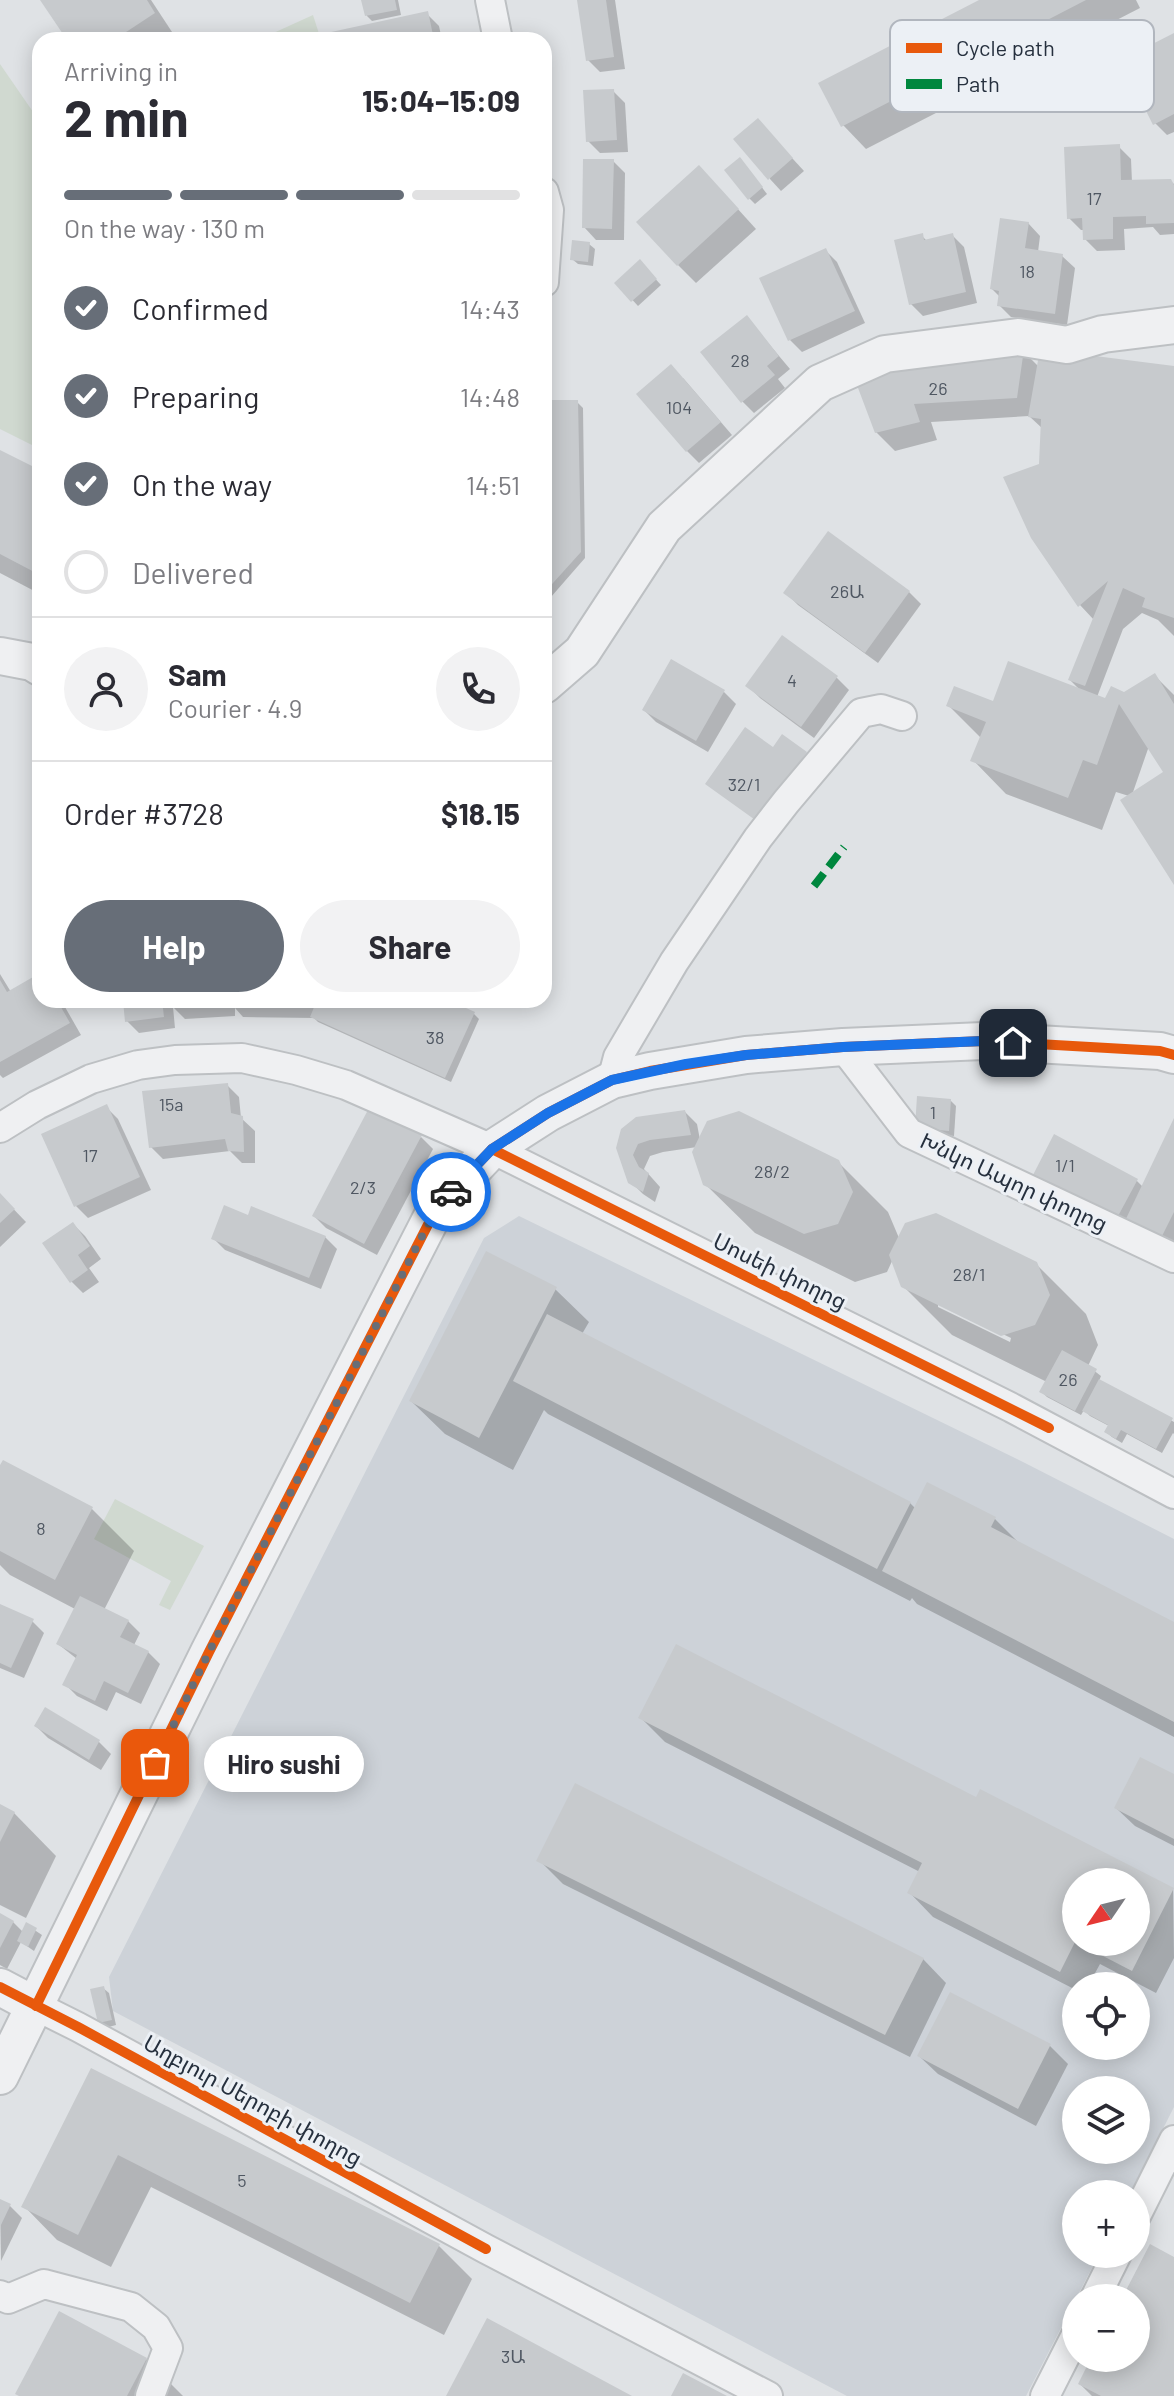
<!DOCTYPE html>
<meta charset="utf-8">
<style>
:root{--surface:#fff;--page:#f2f2f3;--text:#2b2b33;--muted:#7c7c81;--line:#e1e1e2;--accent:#676e78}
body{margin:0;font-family:Barlow,"Noto Sans Armenian",sans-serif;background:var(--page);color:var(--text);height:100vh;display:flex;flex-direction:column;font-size:30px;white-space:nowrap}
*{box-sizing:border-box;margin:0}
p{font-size:26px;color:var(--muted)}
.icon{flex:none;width:44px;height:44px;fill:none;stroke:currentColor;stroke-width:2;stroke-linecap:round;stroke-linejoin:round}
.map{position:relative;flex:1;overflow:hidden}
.details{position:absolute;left:32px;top:32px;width:520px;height:976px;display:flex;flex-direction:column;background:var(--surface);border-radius:24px;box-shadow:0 4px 20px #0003}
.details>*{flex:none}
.needle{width:52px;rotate:235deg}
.fabs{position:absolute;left:1062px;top:1868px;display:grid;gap:16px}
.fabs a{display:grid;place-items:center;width:88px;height:88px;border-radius:50%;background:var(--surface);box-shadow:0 4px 20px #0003;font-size:40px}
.pin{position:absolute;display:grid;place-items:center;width:68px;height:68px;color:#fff;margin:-34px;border-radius:16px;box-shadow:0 4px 12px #0006}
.courier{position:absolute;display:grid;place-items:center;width:80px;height:80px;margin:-40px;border:6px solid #1a73e8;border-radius:50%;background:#fff;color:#222;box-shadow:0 2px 10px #0007}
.bubble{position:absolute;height:56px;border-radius:28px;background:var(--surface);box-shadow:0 4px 20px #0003;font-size:26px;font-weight:700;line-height:56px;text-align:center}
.overview em{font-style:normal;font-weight:700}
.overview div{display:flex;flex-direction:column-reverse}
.overview{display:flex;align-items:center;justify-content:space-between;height:136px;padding:0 32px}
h1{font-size:52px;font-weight:700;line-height:60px}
.bar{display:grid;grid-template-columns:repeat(4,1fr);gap:12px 8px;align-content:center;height:96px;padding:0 32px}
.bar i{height:10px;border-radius:6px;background:var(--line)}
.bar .current{background:var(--accent)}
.bar p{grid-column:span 4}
.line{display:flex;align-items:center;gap:20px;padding:0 32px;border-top:2px solid var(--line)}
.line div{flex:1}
.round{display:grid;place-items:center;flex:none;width:84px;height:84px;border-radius:42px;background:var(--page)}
ol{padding:0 32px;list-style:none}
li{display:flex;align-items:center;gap:24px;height:88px}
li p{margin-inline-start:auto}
li .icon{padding:8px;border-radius:50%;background:var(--accent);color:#fff;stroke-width:4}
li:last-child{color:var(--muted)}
li i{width:44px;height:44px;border:4px solid var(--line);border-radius:50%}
.button{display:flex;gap:16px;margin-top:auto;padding:16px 32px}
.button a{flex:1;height:92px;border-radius:48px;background:var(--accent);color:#fff;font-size:32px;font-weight:700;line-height:92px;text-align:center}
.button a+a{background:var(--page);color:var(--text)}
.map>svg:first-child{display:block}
</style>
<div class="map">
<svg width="1174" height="2396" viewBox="0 0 1174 2396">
<rect width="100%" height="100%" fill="#dfe2e5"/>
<path fill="#cdd2d8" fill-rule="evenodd" d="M519 1216 1023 1462 1174 1539V2107L1130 2194H1076V2254H1099L1026 2396H847L113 2011 109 1977 484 1238ZM1076 1882H1136V1942H1076ZM1076 1986H1136V2046H1076ZM1076 2090H1136V2150H1076Z"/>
<g fill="#d0d9d0">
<polygon points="313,15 321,40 258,40"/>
<polygon points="0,64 40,122 40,449 0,429"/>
<polygon points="115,1499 204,1546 170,1610 159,1605 171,1581 94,1539"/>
</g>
<g fill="#0003" fill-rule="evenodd">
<polygon points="43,0 151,0 172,32 159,40 70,40"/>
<polygon points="363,0 398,0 401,15 372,21 367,16"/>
<polygon points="579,0 615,0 625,69 600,72 588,60"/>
<polygon points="983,0 1136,0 1140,8 866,149 843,125"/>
<polygon points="427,14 439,26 442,40 325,40"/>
<polygon points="1174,35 1174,132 1167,135 1155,123"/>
<polygon points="613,91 625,103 628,152 600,153 588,141"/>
<polygon points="769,133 804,171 781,191 770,179"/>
<polygon points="1119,147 1131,159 1132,182 1170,181 1174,184 1174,234 1160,235 1153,227 1124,229 1125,250 1097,251 1085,239 1085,230 1081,230 1069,218"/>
<polygon points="613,161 625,173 624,240 596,240 584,227"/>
<polygon points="745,165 767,194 755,204 749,198"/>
<polygon points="717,186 756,229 696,283 678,265"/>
<polygon points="1028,223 1040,236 1038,252 1062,256 1075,268 1067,325 1011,317 999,305 1000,297 992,289"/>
<polygon points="952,235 964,247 977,303 923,316 911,304 922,236 927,241"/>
<polygon points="589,244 595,249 593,266 578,264 572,259"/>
<polygon points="825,250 837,262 865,323 802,352 790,340"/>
<polygon points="640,262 661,285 638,306 617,283"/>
<polygon points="747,318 790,369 778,379 785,388 754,413 742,401"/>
<path d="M1023 351 1039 367 1174 368V636L1158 620 1142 613 1123 629 1097 697 1106 701 1124 695 1154 675 1174 695V881L1129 796 1116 792 1102 830 1006 794 973 760 981 738 949 706 994 703 1081 691 1070 680 1094 620 1080 605 1041 466 1043 429 1029 416 931 422 937 440 895 451 876 432 858 381ZM1149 746 1166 773 1132 795Z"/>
<polygon points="683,378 732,435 699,463 687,451"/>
<polygon points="577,402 583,408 585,558 544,605 544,545 548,540"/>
<polygon points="0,452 40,472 40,594 0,573"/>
<polygon points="909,592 921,604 878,663 798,605 786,593"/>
<polygon points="783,638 837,678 849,690 814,738 760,698 748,686"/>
<polygon points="724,692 736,704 708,752 656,722 644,710"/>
<polygon points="0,974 11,992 40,976 40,1000 61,1000 81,1035 3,1078 0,1075"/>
<polygon points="125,1000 444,1000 474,1014 479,1019 451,1082 318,1022 314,1018 243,1017 235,1008 235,1016 185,1019 173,1007 175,1028 139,1033 127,1021"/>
<polygon points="227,1085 239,1097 241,1118 255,1131 255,1163 242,1163 230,1151 163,1159 151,1147"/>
<polygon points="950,1100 956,1106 954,1136 923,1133"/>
<polygon points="106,1107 118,1119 151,1190 88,1218 76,1206"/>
<path d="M685 1112 697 1124 700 1140 838 1162 888 1212 899 1238 1036 1264 1086 1314 1098 1345 1088 1366 1101 1376 1099 1381 1174 1422V1434L1173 1433 1162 1453 1127 1434 1122 1443 1112 1437 1106 1432 1109 1426 1090 1416 1084 1410 1081 1415 1047 1397 1042 1392 1047 1382 952 1335 902 1285 893 1259 887 1272 855 1282 755 1233 705 1184 697 1147 663 1152 650 1156 644 1169 660 1187 655 1202 643 1194 630 1181 618 1148ZM938 1303 1011 1338 1010 1342 938 1307Z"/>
<polygon points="1174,1124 1174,1248 1047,1186 1035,1174 1136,1180 1143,1187"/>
<polygon points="421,1137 433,1149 377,1255 326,1228 314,1216"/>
<polygon points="0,1195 26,1222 0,1247"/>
<polygon points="250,1217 325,1237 337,1249 321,1289 225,1250 213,1238"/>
<polygon points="73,1224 85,1236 101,1259 89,1268 99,1282 83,1293 71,1281"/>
<polygon points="555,1289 589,1322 582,1334 910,1503 916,1509 995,1519 1020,1544 1174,1624 1174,1737 917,1604 912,1598 910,1601 548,1414 544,1410 513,1470 445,1434 411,1401"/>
<polygon points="0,1470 92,1509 134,1551 104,1610 128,1621 140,1633 134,1645 148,1652 160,1664 141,1704 116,1692 107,1711 77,1696 65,1684 77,1659 58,1644 75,1609 10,1575 0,1565"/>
<polygon points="0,1606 32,1621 44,1633 24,1678 0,1668"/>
<path d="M641 1718 977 1800 1173 1889 1174 1958 1156 1993 1100 1964 1088 1986H1076V1990L933 1917 910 1893 920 1872 665 1742ZM1076 1882H1136V1942H1076Z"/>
<polygon points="36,1726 99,1742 111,1754 101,1770 48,1738"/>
<polygon points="1174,1777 1174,1846 1135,1826 1116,1808"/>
<polygon points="0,1807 14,1813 56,1856 26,1918 0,1905"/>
<polygon points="539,1860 923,1959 946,1983 910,2057 563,1884"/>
<polygon points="0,1915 13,1922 23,1932 27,1925 42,1935 34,1951 21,1942 7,1969 0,1965"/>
<polygon points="103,1988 109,1993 116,2025 105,2028 100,2022"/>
<polygon points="1050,2046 1068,2064 1036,2126 938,2074 919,2056"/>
<polygon points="92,2071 439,2246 472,2279 444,2335 151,2187 111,2267 57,2240 24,2206"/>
<polygon points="0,2201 10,2206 22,2218 1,2261"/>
<polygon points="1174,2259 1174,2396 1092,2396 1080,2384 1094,2358 1136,2358 1136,2298 1125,2298"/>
<polygon points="146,2359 183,2396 20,2396"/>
</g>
<g fill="#c7cacd">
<polygon points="40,0 147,0 155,13 114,40 67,40"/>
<polygon points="361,0 395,0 397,10 365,16"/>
<polygon points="577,0 606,0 614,57 586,61"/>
<polygon points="979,0 1086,0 841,127 818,83"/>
<polygon points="428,11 434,40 323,40 322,34"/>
<polygon points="1174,33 1174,114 1153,125 1121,60"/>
<polygon points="614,89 617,140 586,142 583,90"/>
<polygon points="758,118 793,158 768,180 733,139"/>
<polygon points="1120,144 1121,180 1171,179 1174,185 1174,223 1146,224 1146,216 1113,217 1113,239 1083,240 1082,218 1067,219 1064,147"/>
<polygon points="740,157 763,187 748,200 724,170"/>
<polygon points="583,159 614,159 612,229 582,228"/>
<polygon points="699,165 739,209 677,266 636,222"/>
<polygon points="1000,218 1029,222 1025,248 1063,254 1055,314 997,306 999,291 990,289"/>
<polygon points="923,233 924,240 953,233 966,292 909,305 894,240"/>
<polygon points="572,240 590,242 588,262 570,260"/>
<polygon points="826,248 855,311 788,341 759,278"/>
<polygon points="640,259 657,279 631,302 614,283"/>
<polygon points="747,315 779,356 767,366 775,375 741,403 700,352"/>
<polygon points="1024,349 1017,398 914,404 920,422 875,433 855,380 889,368"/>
<polygon points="1040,349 1174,366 1174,618 1142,607 1145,598 1123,588 1085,686 1068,680 1108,581 1078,607 1031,538 1003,477 1039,464 1041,419 1028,417"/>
<polygon points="671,364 721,422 686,452 636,394"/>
<polygon points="544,400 578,400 581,552 544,593 544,542 546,539"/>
<polygon points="0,450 40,470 40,575 0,554"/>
<polygon points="828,531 910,591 865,653 783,593"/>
<polygon points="782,635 838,676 801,727 745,686"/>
<polygon points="671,659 725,690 696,741 642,710"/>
<polygon points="1008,661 1105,698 1111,686 1124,692 1155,673 1174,704 1174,885 1120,800 1163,772 1119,704 1097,765 1083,760 1068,798 970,761 986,722 946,706 954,686 993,701"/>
<polygon points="745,727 773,747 782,734 807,752 758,822 705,784"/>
<polygon points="40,973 40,1000 57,1000 70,1023 0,1062 0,980 7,992"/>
<polygon points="123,1000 162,1000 164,1017 125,1022"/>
<polygon points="171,1000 224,1000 224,1005 171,1008"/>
<rect x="229" y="1000" width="81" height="6"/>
<polygon points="317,1000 448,1000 475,1012 445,1078 310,1017"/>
<polygon points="228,1083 231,1113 243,1116 244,1152 228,1151 225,1139 149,1148 142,1091"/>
<polygon points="917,1096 951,1099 949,1131 915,1128"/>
<polygon points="107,1104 140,1177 74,1207 41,1134"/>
<polygon points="369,1108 422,1135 364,1244 312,1216"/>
<polygon points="685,1110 691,1135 650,1140 638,1144 633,1155 639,1167 649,1173 643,1192 628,1183 616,1148 621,1129 636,1117"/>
<polygon points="739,1111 839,1160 853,1192 838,1224 804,1234 703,1185 692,1152 707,1121"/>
<polygon points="1174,1118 1174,1212 1159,1242 1123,1225"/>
<polygon points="1054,1134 1138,1179 1117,1218 1033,1175"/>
<polygon points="0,1193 15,1209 0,1223"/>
<polygon points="224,1205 248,1215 251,1206 326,1236 309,1278 211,1239"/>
<polygon points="936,1213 1037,1262 1050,1295 1035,1325 1001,1336 901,1287 889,1255 905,1223"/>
<polygon points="73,1222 90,1246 78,1255 88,1270 70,1283 42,1243"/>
<polygon points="486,1251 557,1287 479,1438 409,1401"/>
<polygon points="547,1314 911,1502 877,1569 513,1381"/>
<polygon points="1062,1350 1097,1369 1075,1411 1039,1392"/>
<polygon points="1099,1379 1173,1418 1156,1449 1121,1430 1116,1439 1104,1432 1108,1425 1082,1411"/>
<polygon points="3,1460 93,1507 55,1580 0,1551 0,1465"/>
<polygon points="927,1482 996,1517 991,1527 1174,1622 1174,1722 882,1571"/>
<polygon points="80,1596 129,1620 120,1637 149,1651 128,1693 104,1681 95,1701 62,1685 77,1655 56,1644"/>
<polygon points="0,1604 34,1619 11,1668 0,1663"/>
<polygon points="676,1644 976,1797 980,1789 1174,1888 1132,1971 1076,1942 1136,1942 1136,1882 1076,1882 1076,1940 1060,1972 907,1893 922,1863 638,1718"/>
<polygon points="45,1707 100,1740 89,1760 34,1726"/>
<polygon points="1140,1757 1174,1774 1174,1839 1114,1808"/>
<polygon points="575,1783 924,1958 885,2035 536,1861"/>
<polygon points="0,1804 15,1812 0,1842"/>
<polygon points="0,1913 14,1921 0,1948"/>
<polygon points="26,1922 37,1928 28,1947 17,1941"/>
<polygon points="104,1986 112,2020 98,2023 90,1989"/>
<polygon points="950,1992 1051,2044 1018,2109 917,2056"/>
<polygon points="91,2068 440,2244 410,2303 118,2155 78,2235 21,2207"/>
<polygon points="0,2199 11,2204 0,2227"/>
<polygon points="1150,2244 1174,2257 1174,2396 1101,2396 1078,2384 1091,2358 1136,2358 1136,2298 1122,2298"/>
<polygon points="59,2311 147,2358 127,2396 19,2396 15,2394"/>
<polygon points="487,2318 632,2396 446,2396"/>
<polygon points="683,2373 727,2396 671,2396"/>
</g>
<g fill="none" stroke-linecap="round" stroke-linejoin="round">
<g stroke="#bdc0c3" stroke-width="32">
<g id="minor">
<polyline points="490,0 498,40"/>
<polyline points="544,192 549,210 544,282"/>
<polyline points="843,1047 909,1133 1174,1258"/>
<polyline points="612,1080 618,1057 674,962 758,838 786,802 861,713 881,709 902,716"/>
<polyline points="0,1128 37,1105 91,1079 138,1065 175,1060 242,1058 296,1070 346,1085 492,1149 1012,1408 1174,1494"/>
<polyline points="36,2006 78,2027 486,2249 768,2396"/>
<polyline points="1136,2216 1174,2140"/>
<polyline points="0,2295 8,2299 44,2284 131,2307 156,2327 168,2348 150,2396"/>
<polyline points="1095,2298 1117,2254"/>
<polyline points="1045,2396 1076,2335"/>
</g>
</g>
<g stroke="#bdc0c3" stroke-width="40">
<g id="tertiary">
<polyline points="0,656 32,662 40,667"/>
<polyline points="544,685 582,652 664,527 820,383 885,354 1018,337 1067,345 1103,334 1174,325"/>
<polyline points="0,1987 36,2006"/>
<polyline points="0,2076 209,1652 437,1207 492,1149 548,1113 612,1080 650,1071 746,1055 843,1047 983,1041 1160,1051 1174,1055"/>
</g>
</g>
<use href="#minor" stroke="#eff0f2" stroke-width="28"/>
<use href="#tertiary" stroke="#eff0f2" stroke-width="36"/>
<polyline stroke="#00873e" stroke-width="8" stroke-dasharray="16 8" stroke-linecap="butt" points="814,886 844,847"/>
<g stroke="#ecf0f5" stroke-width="15">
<g id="cycleway">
<polyline points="492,1149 1049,1428"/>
<polyline points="0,1987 78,2027 486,2249"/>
<polyline points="36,2006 209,1652 437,1207 492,1149 548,1113 612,1080 650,1071 746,1055 843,1047 983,1041 1160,1051 1174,1055"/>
</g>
</g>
<use href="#cycleway" stroke="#e8590c" stroke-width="10"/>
</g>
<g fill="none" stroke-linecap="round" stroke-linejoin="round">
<polyline stroke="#676e78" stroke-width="8" stroke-dasharray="0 14.4" points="155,1763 209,1652 437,1207 451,1192"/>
<polyline stroke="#1a73e8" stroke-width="10" points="451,1192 492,1149 548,1113 612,1080 686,1064 746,1055 843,1047 983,1041 1013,1043"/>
</g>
<g text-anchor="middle" stroke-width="6" stroke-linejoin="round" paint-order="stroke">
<g font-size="18" fill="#4f5762">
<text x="1094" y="205">17</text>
<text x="1027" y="278">18</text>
<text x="740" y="367">28</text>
<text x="938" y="395">26</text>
<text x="679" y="414">104</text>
<text x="847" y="598">26Ա</text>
<text x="792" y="687">4</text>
<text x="744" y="791">32/1</text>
<text x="435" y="1044">38</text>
<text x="171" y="1111">15a</text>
<text x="933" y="1119">1</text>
<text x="90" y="1162">17</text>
<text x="1065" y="1172">1/1</text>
<text x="772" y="1178">28/2</text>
<text x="363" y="1194">2/3</text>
<text x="969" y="1281">28/1</text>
<text x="1068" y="1386">26</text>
<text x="41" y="1535">8</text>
<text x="242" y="2187">5</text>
<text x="513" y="2363">3Ա</text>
</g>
<g font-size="22" fill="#26303e" stroke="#ecf0f5">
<text transform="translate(1014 1182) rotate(25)" y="8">Խնկո Ապոր փողոց</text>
<text transform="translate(780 1271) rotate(26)" y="8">Սոսեի փողոց</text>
<text transform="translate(253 2100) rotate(29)" y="8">Աղբյուր Սերոբի փողոց</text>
</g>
</g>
<rect x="890" y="20" width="264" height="92" rx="12" fill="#ecf0f5" stroke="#b1b6be" stroke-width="2"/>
<rect x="906" y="43" width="36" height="10" fill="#e8590c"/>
<rect x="906" y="79" width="36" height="10" fill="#00873e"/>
<g font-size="22" fill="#26303e">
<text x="956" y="56">Cycle path</text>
<text x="956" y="92">Path</text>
</g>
</svg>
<div class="fabs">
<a><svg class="needle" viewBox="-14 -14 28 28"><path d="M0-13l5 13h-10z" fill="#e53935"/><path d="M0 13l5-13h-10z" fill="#7c7c81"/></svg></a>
<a><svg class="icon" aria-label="locate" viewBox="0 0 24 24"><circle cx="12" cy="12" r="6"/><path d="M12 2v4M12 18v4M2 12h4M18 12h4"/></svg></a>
<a><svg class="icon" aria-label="layers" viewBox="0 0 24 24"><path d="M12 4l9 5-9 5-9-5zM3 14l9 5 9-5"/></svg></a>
<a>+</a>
<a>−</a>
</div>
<div class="pin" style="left:155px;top:1763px;background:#ea580c"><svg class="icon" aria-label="bag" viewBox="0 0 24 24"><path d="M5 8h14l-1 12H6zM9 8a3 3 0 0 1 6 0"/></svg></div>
<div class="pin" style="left:1013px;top:1043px;background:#1f2937"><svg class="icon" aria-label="home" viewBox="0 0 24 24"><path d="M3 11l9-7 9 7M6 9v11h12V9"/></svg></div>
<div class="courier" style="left:451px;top:1192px"><svg class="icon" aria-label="car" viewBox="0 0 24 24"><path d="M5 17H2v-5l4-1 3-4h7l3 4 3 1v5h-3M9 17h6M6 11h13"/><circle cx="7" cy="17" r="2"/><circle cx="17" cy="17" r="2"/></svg></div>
<div class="bubble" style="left:204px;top:1736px;width:160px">Hiro sushi</div>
<section class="details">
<div class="overview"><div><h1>2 min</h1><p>Arriving in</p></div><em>15:04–15:09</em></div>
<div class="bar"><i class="current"></i><i class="current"></i><i class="current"></i><i></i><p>On the way · 130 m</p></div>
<ol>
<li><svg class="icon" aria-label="check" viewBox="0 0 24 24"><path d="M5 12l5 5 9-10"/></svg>Confirmed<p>14:43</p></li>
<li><svg class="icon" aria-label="check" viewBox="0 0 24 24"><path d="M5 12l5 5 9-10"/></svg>Preparing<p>14:48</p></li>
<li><svg class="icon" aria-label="check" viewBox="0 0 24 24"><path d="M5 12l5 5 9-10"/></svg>On the way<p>14:51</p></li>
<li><i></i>Delivered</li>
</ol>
<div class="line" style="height:144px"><a class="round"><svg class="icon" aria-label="person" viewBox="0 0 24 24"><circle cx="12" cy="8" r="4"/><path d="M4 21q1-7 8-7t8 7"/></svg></a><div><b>Sam</b><p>Courier · 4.9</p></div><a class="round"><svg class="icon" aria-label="phone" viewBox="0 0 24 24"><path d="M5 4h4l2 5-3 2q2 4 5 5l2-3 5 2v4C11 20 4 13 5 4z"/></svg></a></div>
<div class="line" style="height:104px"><div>Order #3728</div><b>$18.15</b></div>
<div class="button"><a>Help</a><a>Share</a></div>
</section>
</div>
